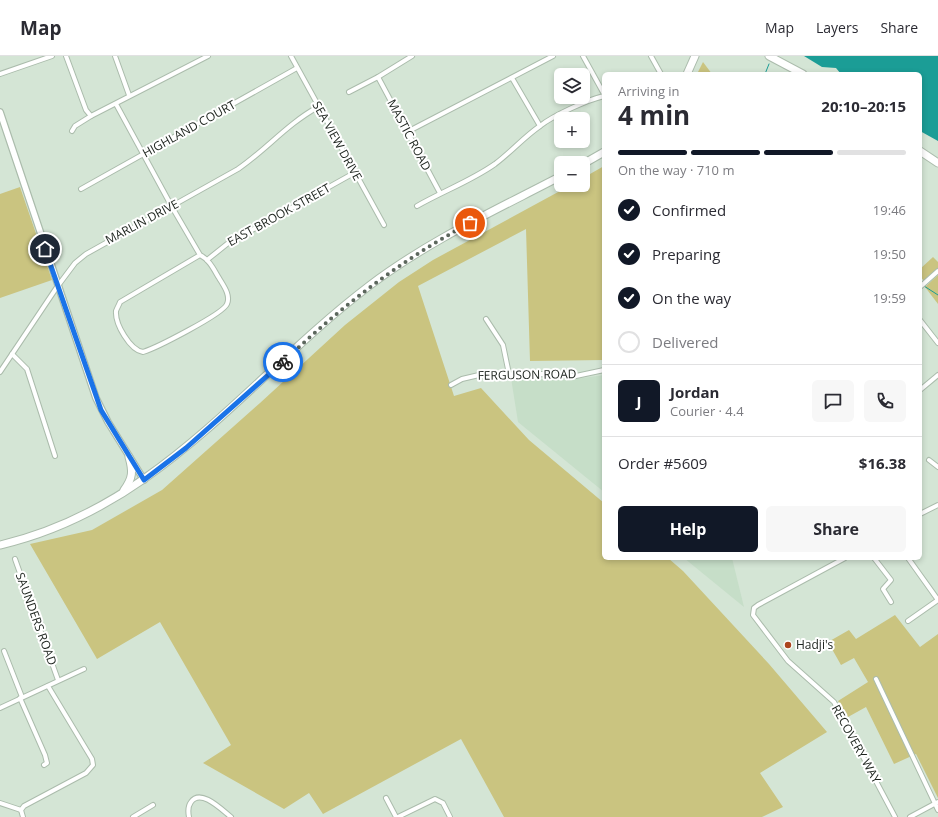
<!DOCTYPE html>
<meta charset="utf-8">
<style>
:root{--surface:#fff;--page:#f7f7f7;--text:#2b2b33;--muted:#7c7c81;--line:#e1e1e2;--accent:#111827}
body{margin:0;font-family:"Open Sans",sans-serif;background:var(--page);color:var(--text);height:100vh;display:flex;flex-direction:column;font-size:15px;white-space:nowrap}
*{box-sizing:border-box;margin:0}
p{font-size:13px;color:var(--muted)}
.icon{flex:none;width:22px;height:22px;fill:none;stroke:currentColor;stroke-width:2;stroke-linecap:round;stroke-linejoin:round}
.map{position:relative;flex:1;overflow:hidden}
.panel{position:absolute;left:602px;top:16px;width:320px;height:488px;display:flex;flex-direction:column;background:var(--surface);border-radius:6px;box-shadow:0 2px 6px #0003}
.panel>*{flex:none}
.fabs{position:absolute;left:554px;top:12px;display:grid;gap:8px}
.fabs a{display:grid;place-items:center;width:36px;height:36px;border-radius:6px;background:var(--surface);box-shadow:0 2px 6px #0003;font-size:20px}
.pin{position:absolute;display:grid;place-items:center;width:34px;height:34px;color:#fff;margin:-17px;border:2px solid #fff;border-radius:50%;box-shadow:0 1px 4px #0007}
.courier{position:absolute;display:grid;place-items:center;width:40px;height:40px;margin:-20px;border:3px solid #1a73e8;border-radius:50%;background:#fff;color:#222;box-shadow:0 1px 5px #0007}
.headline em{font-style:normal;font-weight:700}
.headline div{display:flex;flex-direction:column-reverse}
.headline{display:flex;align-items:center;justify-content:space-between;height:68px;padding:0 16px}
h1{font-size:26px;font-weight:700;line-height:30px}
.bar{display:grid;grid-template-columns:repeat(4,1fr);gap:6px 4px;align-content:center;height:48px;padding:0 16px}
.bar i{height:5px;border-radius:3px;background:var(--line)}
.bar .selected{background:var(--accent)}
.bar p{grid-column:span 4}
.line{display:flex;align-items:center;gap:10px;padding:0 16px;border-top:1px solid var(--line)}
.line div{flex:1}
.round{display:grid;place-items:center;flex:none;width:42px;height:42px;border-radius:6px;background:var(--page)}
ol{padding:0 16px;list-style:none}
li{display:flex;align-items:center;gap:12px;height:44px}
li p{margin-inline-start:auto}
li .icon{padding:4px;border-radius:50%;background:var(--accent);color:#fff;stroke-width:4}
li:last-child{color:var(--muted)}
li i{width:22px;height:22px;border:2px solid var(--line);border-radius:50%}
.button{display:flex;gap:8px;margin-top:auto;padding:8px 16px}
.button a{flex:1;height:46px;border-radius:6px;background:var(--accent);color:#fff;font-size:16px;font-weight:700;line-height:46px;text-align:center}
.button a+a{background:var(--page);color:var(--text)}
header{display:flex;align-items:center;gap:24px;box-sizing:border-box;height:56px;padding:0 20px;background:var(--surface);border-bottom:1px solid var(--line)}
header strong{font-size:19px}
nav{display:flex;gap:22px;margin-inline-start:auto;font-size:14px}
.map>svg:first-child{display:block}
</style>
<header>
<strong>Map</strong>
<nav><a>Map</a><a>Layers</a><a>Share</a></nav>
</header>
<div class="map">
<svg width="938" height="761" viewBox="0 0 938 761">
<rect width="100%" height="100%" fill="#d4e5d5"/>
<g fill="#c6dec8">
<polygon points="604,319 604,436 518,366 511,322 568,324"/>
<polygon points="684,502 732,502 744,551"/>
</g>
<g fill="#cac480">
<polygon points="703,6 712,18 697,18"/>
<polygon points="604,110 604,304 530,305 526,173 418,230 454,340 481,332 529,384 604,447 604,502 668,502 683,515 769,608 827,676 760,717 783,751 762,761 504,761 461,683 323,758 309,737 284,753 203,707 231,689 160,566 97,603 30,488 92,474 162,434 260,347 345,269 399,226 433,204 571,129 583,129 583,122"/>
<polygon points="20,131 52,224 0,242 0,138"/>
<polygon points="933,201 938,206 938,212 924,225 920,220 920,213"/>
<polygon points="938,219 938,248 925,231"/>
<polygon points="895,559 920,591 938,578 938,742 916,698 894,708 866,651 848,661 838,645 868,626 854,602 841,609 828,586 849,574 856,583"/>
</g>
<polygon fill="#1b9d96" points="804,0 938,0 938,85 920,75 920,18 841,18 836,12 822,11"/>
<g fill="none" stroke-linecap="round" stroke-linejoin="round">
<g stroke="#1b9d96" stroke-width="1">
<polyline points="765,18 769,8"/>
<polyline points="924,230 938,239"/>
</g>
<g stroke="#abbcac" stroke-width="6">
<g id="minor">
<polyline points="66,0 86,54 91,60"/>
<polyline points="115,0 129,39"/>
<polyline points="291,0 384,169"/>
<polyline points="583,0 604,38"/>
<polyline points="651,0 661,18"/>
<polyline points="0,18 52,0"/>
<polyline points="378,21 440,137"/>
<polyline points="512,22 540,70"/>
<polyline points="349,36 378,21 412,0"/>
<path d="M116 48 172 151 200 199C210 204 214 214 219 222 223 229 231 239 227 248 223 258 156 292 143 296 130 294 115 268 116 255 117 252 119 249 120 246L200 199"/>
<polyline points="72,75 75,70 91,60 208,0"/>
<polyline points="407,76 553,0"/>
<polyline points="81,133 297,12"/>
<path d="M417 150C443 135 471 125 495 108 511 96 524 81 540 70 554 59 587 44 604 40"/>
<polyline points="207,204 227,188 354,117"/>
<polyline points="920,231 938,215"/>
<polyline points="486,263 503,289 509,318"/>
<polyline points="920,264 938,287"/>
<polyline points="12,298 27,313 55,400"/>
<path d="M0 316 57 231 75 207 86 198 238 113C266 94 287 68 318 51"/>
<polyline points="451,329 462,323 479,319 542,318 576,320 604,314"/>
<polyline points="920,334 938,319"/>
<polyline points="929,404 938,411"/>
<polyline points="920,458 938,449"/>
<polyline points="845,502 758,549 754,552 753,559 788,605 834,646 895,761"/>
<polyline points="874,502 891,524 883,533 891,546"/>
<polyline points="908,502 938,544"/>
<polyline points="15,503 58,624"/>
<polyline points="908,565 938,544"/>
<polyline points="4,595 22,641"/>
<polyline points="876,623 938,754"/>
<polyline points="20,642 45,699 47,707 44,709"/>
<polyline points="0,652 84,613"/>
<polyline points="386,742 396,761"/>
<polyline points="0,747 21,754"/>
<polyline points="23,761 21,754 24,750 86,717 93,709 92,703 48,630"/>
<polyline points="133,761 153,749"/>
<path d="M189 761C188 756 188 750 191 746 201 732 222 754 231 761"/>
<polyline points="398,761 435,743 443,747 450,761"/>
<polyline points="910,761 938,746"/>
</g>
</g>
<g stroke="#abbcac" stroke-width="8">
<polyline id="tertiary" points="0,56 96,342 108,366 144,424"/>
</g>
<g stroke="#abbcac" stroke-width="9">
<g id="trunk">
<polyline points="769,0 803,18"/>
<polyline points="687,18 695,0"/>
<polyline points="920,95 938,107"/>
<polyline points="583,108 604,96"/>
<path d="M124 434C133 422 133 415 129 401"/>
<path d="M0 489C159 452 247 323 369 230 428 185 496 154 561 120"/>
</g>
</g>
<use href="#minor" stroke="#fff" stroke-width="4"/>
<use href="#tertiary" stroke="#fff" stroke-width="5.5"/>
<use href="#trunk" stroke="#fff" stroke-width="7"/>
</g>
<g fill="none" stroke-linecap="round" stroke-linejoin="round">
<path stroke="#5c675d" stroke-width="4" stroke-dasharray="0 7.2" d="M283 306C341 251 399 205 470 167"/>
<polyline stroke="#1a73e8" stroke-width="5" points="45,193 101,354 144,424 186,392 283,306"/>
</g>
<circle fill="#ac451e" stroke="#fff" stroke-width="1.5" cx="788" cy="589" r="4"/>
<g text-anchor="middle" stroke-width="4" stroke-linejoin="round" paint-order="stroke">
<g font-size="12" fill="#1c231d" stroke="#fff">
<text transform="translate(189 73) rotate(-29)" y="4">HIGHLAND COURT</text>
<text transform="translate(409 79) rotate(62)" y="4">MASTIC ROAD</text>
<text transform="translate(337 85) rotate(61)" y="4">SEA VIEW DRIVE</text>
<text transform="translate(279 159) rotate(-29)" y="4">EAST BROOK STREET</text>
<text transform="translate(142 166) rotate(-28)" y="4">MARLIN DRIVE</text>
<text transform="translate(527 319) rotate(-1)" y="4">FERGUSON ROAD</text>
<text transform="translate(36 563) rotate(70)" y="4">SAUNDERS ROAD</text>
<text transform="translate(856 688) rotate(61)" y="4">RECOVERY WAY</text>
</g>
<g font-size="12" fill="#1c231d" stroke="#fff" text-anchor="start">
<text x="796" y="593">Hadji's</text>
</g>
</g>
</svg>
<div class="fabs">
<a><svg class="icon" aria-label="layers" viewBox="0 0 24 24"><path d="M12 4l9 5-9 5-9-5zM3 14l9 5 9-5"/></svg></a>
<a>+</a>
<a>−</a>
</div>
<div class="pin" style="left:470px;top:167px;background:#ea580c"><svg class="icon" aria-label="bag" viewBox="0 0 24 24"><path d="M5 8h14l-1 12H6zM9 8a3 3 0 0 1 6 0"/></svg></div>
<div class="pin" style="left:45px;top:193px;background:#1f2937"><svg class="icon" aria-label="home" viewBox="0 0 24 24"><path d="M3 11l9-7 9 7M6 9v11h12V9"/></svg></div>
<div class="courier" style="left:283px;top:306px"><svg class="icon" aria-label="bike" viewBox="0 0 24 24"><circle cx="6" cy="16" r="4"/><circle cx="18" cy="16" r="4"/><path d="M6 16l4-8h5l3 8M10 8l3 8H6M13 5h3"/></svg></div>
<section class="panel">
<div class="headline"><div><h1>4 min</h1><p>Arriving in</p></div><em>20:10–20:15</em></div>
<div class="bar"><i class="selected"></i><i class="selected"></i><i class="selected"></i><i></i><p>On the way · 710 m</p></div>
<ol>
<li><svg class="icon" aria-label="check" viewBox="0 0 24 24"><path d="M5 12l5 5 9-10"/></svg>Confirmed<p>19:46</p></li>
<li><svg class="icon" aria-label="check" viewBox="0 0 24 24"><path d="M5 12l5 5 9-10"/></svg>Preparing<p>19:50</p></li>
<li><svg class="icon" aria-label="check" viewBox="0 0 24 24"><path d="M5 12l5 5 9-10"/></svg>On the way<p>19:59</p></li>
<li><i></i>Delivered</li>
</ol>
<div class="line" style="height:72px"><b class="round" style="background:var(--accent);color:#fff">J</b><div><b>Jordan</b><p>Courier · 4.4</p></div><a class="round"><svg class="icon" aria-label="chat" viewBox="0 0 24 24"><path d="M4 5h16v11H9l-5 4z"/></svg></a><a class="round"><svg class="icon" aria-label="phone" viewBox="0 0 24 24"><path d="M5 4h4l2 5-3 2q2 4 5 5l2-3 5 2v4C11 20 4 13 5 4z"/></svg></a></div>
<div class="line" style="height:52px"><div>Order #5609</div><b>$16.38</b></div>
<div class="button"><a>Help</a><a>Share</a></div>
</section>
</div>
